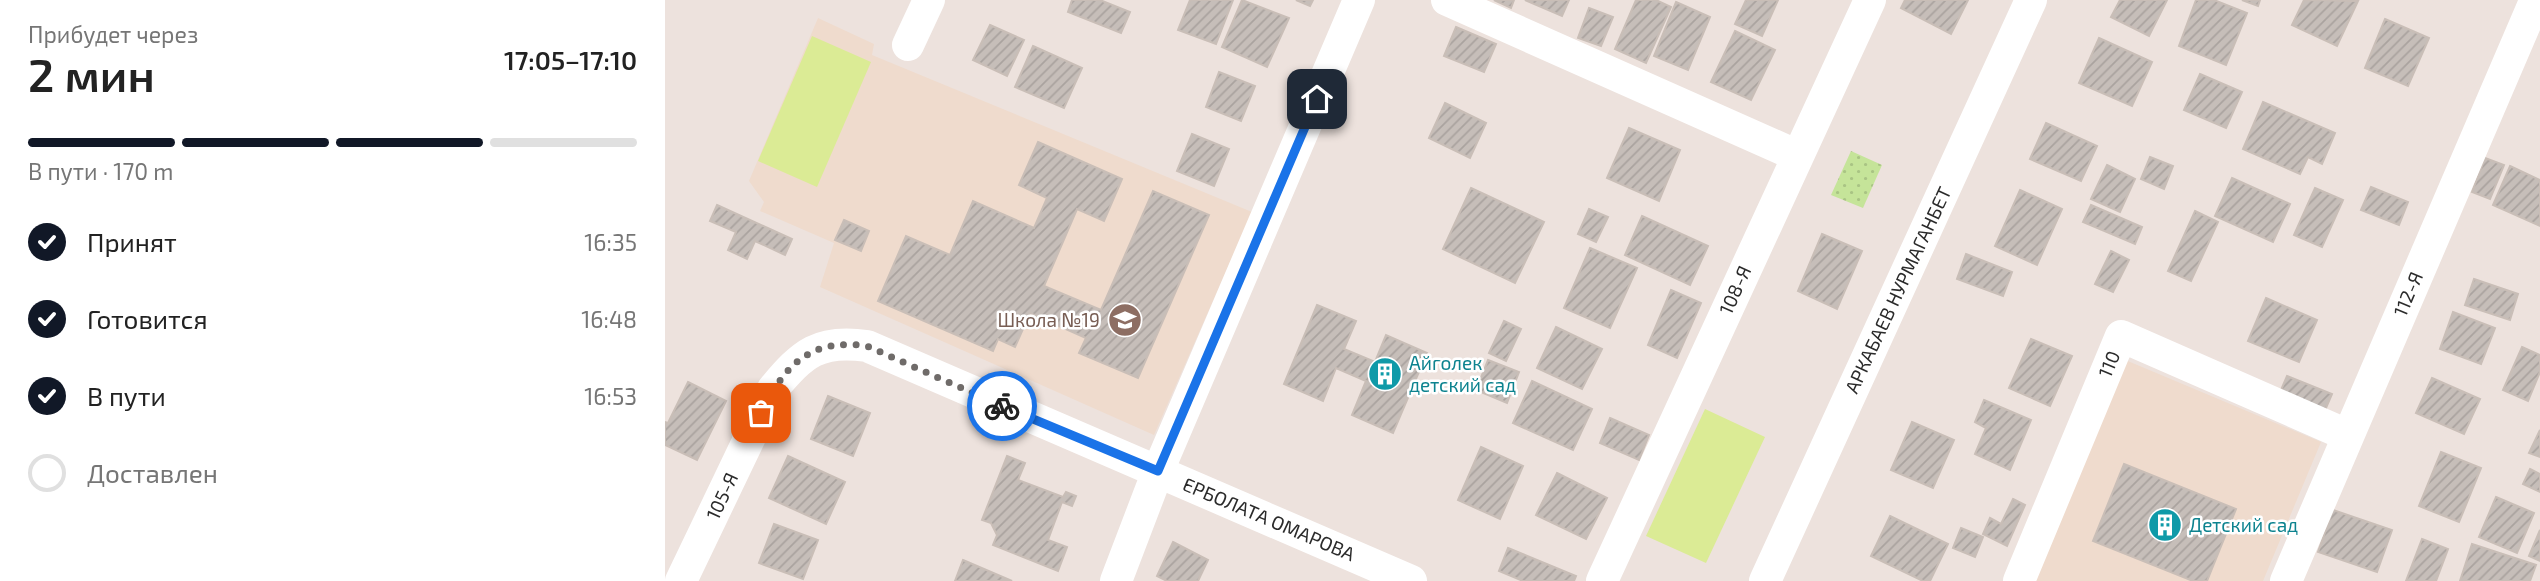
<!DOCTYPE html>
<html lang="ru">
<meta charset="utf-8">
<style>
:root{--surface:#fff;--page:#f2f2f2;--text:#222;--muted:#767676;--line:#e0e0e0;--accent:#111827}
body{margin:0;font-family:"Exo 2",sans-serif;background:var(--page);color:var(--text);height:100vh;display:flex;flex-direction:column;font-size:26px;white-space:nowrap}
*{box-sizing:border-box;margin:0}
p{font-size:23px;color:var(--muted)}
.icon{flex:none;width:38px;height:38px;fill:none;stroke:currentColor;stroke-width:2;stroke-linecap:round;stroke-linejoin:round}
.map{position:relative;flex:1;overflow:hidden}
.panel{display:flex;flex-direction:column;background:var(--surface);width:665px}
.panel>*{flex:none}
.pin{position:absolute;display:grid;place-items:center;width:60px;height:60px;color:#fff;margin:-30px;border-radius:14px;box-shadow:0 4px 10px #0006}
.courier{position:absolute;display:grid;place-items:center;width:70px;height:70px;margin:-35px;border:5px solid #1a73e8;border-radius:50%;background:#fff;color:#222;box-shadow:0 2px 9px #0007}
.overview em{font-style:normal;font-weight:600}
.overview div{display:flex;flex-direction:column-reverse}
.overview{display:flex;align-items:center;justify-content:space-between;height:119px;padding:0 28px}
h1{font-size:46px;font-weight:600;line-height:52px}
.bar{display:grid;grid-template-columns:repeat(4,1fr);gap:10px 7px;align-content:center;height:84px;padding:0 28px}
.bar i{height:9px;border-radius:5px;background:var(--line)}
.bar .on{background:var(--accent)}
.bar p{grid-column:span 4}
ol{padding:0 28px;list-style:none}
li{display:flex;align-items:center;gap:21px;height:77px}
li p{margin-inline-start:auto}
li .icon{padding:7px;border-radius:50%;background:var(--accent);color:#fff;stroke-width:4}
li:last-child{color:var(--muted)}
li i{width:38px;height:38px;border:4px solid var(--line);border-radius:50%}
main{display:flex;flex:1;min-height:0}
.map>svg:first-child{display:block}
</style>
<main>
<section class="panel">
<div class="overview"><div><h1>2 мин</h1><p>Прибудет через</p></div><em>17:05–17:10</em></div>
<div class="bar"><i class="on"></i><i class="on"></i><i class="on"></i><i></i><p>В пути · 170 m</p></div>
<ol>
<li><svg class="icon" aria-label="check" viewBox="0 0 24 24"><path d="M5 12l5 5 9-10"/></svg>Принят<p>16:35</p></li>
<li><svg class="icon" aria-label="check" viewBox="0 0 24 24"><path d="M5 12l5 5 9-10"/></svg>Готовится<p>16:48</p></li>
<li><svg class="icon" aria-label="check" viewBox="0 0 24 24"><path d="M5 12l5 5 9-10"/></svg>В пути<p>16:53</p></li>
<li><i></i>Доставлен</li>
</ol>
</section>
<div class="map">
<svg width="1875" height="581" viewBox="0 0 1875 581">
<defs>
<pattern id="park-dots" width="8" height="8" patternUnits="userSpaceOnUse" patternTransform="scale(1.75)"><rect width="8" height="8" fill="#c5e499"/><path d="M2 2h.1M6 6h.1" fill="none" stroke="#a9c484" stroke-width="1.8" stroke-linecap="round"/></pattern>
<pattern id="building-hatch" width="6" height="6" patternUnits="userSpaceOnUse" patternTransform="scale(1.75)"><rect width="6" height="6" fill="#c6beb9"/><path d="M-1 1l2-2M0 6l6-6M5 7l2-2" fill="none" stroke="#aaa39f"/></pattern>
</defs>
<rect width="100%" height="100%" fill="#ede2dd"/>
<g fill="#efdbcd">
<polygon points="153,18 209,44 207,55 587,212 489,435 155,287 169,243 95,211 99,202 84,181"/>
<polygon points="1458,359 1656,442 1598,581 1366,581"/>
</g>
<polygon fill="url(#park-dots)" points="1186,151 1217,165 1198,208 1166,195"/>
<g fill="#dbeb95">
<polygon points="147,36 206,62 152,187 93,161"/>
<polygon points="1040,409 1100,437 1041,563 981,536"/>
</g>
<g fill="url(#building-hatch)" stroke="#c9beb7" stroke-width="2">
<polygon points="407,0 435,0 465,12 456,33 403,12"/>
<polygon points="525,0 568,0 551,44 513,30"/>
<polygon points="577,0 624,18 602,67 557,47"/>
<polygon points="631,0 648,0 645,6"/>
<polygon points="829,0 849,0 846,8"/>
<polygon points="860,0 904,0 897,16"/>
<polygon points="971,0 991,0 1006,7 981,63 950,49"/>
<polygon points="1081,0 1113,0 1097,36 1070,24"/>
<polygon points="1240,0 1303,0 1286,34 1236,8"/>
<polygon points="1455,0 1502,0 1484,36 1446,17"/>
<polygon points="1531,0 1549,0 1582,13 1561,65 1514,46"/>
<polygon points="1577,0 1595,0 1593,6"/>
<polygon points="1639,0 1693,1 1672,46 1627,25"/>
<polygon points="1011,2 1045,17 1023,70 989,56"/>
<polygon points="924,8 948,17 936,46 913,38"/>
<polygon points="1720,19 1764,38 1743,86 1700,68"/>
<polygon points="325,25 359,40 342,76 308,60"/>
<polygon points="791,27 831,44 819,72 779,56"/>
<polygon points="1070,31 1110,50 1086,100 1046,82"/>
<polygon points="1434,38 1487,62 1467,106 1414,83"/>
<polygon points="368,46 417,68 399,108 350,87"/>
<polygon points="554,72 590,86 576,121 541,107"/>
<polygon points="1535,74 1577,92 1561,128 1519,110"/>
<polygon points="1598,102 1670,133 1657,164 1643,157 1635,174 1578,149"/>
<polygon points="780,103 821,123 805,158 764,138"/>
<polygon points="1381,123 1432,146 1416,181 1365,159"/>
<polygon points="964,128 1015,150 994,201 942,178"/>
<polygon points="527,134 564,149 549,186 512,171"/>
<polygon points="373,142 457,179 439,221 412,209 379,286 436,310 488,191 544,215 473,378 414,353 421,338 365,313 350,347 333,339 328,351 213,301 241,236 285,255 308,201 369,228 382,198 354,185"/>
<polygon points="1485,157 1508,166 1499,189 1476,179"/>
<polygon points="1820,158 1839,165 1825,199 1807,192"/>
<polygon points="1442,165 1470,179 1455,212 1426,199"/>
<polygon points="1845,166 1875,180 1875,226 1828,205"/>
<polygon points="1567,178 1625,204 1608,242 1550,216"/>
<polygon points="1706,187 1743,202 1734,225 1696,210"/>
<polygon points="806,188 879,222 850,283 778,249"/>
<polygon points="1650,188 1678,200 1657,247 1629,235"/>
<polygon points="1355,190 1397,209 1372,265 1330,246"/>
<polygon points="52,205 127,239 120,255 90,241 82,259 63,250 71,232 45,221"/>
<polygon points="1426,205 1477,227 1470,244 1418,222"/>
<polygon points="924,209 943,217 931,242 913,234"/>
<polygon points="1530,211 1553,222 1526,281 1503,271"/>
<polygon points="977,216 1043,246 1025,285 960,255"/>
<polygon points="179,220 204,231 196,251 170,240"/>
<polygon points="1157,234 1197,251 1172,309 1133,291"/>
<polygon points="925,248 972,268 945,328 899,308"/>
<polygon points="1446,251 1464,260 1448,292 1430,284"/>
<polygon points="1301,254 1347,272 1338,296 1292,279"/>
<polygon points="1809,279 1853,294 1845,320 1800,305"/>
<polygon points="1006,290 1036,303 1012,358 983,345"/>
<polygon points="1601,298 1652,320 1634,362 1583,341"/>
<polygon points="652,305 691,321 679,349 710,362 721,335 762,353 728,433 687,415 701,381 671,368 658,401 619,384"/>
<polygon points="1788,312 1830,328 1816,364 1775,349"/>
<polygon points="839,321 856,329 841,361 824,353"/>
<polygon points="891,327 937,349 917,389 872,368"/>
<polygon points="1366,339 1407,356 1385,406 1344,388"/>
<polygon points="1857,347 1875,355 1875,372 1863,401 1838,390"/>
<polygon points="823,360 854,372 842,403 811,390"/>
<polygon points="1622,376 1667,394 1658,415 1613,397"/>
<polygon points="1767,378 1815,399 1799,434 1751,413"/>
<polygon points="867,381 927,409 908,450 848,423"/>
<polygon points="23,382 61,401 32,460 0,445 0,422 3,423"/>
<polygon points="163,396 205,413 188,456 146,439"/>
<polygon points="1319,400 1366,420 1345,470 1310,454 1321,428 1310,422"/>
<polygon points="945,418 984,435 974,460 935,443"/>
<polygon points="1247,422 1289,440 1268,488 1226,470"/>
<polygon points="1875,430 1875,457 1864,453"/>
<polygon points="816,447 858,466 835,519 793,500"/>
<polygon points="1776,452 1816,468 1794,522 1754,506"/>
<polygon points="123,456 180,482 161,524 104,498"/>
<polygon points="342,456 360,463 353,480 398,497 401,492 411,496 407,506 397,502 383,540 402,547 393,571 328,545 332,535 326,523 317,520"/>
<polygon points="1459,464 1571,509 1542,581 1528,581 1428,541"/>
<polygon points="1865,469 1875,474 1875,492 1858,484"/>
<polygon points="892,473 942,498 921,539 871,515"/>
<polygon points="1831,497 1869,513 1852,553 1814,537"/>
<polygon points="1348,499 1360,505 1342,546 1318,534 1325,518 1336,524"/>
<polygon points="1668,510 1727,530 1712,572 1653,552"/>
<polygon points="1225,516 1283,544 1265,581 1258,581 1206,556"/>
<polygon points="109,524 153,540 138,579 94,563"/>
<polygon points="1296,528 1318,537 1310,557 1288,548"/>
<polygon points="1875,530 1875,561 1864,556"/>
<polygon points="1757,539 1783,549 1771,581 1741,581"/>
<polygon points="508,542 543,560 533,581 502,581 492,576"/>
<polygon points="1807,544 1871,565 1865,581 1795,581"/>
<polygon points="843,548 911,576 909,581 858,581 834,571"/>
<polygon points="298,560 347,581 290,581"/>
</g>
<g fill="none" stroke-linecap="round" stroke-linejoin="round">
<g stroke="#fff" stroke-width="32">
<polyline points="782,0 1131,155"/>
<polyline points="243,45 264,0"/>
<path d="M16 581 108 389C138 353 154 339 202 346L746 581"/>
<polyline points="451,581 493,471 694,0"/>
<polyline points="937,581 1205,0"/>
<polyline points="1100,581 1366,0"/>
<polyline points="1354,581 1456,336 1682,435"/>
<polyline points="1621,581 1867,8"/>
</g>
</g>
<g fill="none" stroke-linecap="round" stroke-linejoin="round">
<path stroke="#6f6b69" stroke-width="7" stroke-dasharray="0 12.6" d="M96 413C120 364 146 338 202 346L337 406"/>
<polyline stroke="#1a73e8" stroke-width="9" points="337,406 493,471 652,99"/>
</g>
<defs>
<g id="school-disc" transform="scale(1.75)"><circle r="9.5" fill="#8d6e63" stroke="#fff"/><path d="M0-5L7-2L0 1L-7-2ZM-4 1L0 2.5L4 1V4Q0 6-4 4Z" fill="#fff"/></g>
<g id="building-disc" transform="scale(1.75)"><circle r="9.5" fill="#0f9aa8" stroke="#fff"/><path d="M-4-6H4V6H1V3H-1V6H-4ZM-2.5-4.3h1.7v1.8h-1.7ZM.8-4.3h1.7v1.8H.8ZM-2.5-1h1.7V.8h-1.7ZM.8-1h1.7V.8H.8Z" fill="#fff"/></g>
</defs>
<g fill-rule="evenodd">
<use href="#school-disc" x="460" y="320"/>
<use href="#building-disc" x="720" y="374"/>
<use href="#building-disc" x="1500" y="525"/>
</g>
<g text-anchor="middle" stroke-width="5" stroke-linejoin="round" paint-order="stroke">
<g font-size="19" fill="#2b2b2b" stroke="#fff">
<text transform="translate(1070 290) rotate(-66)" y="7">108-Я</text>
<text transform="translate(1233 290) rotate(-65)" y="7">АРКАБАЕВ НУРМАГАНБЕТ</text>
<text transform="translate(1743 294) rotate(-67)" y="7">112-Я</text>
<text transform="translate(1444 364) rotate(-67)" y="7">110</text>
<text transform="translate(57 496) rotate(-65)" y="7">105-Я</text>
<text transform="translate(604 519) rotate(23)" y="7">ЕРБОЛАТА ОМАРОВА</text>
</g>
<g font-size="19" fill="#785e54" stroke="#fff" text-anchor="end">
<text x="435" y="327">Школа №19</text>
</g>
<g font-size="19" fill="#0d838f" stroke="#fff" text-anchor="start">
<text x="744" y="370">Айголек<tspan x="744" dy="22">детский сад</tspan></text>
<text x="1524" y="532">Детский сад</text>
</g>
</g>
</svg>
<div class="pin" style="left:96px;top:413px;background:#ea580c"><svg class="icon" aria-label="bag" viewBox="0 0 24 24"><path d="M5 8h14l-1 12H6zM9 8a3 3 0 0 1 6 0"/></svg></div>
<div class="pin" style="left:652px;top:99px;background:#1f2937"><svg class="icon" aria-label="home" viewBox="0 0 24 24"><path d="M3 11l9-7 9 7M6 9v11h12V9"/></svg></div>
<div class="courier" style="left:337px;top:406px"><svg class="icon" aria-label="bike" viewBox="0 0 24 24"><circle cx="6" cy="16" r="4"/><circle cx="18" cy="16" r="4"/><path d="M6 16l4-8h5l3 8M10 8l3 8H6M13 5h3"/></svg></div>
</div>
</main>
